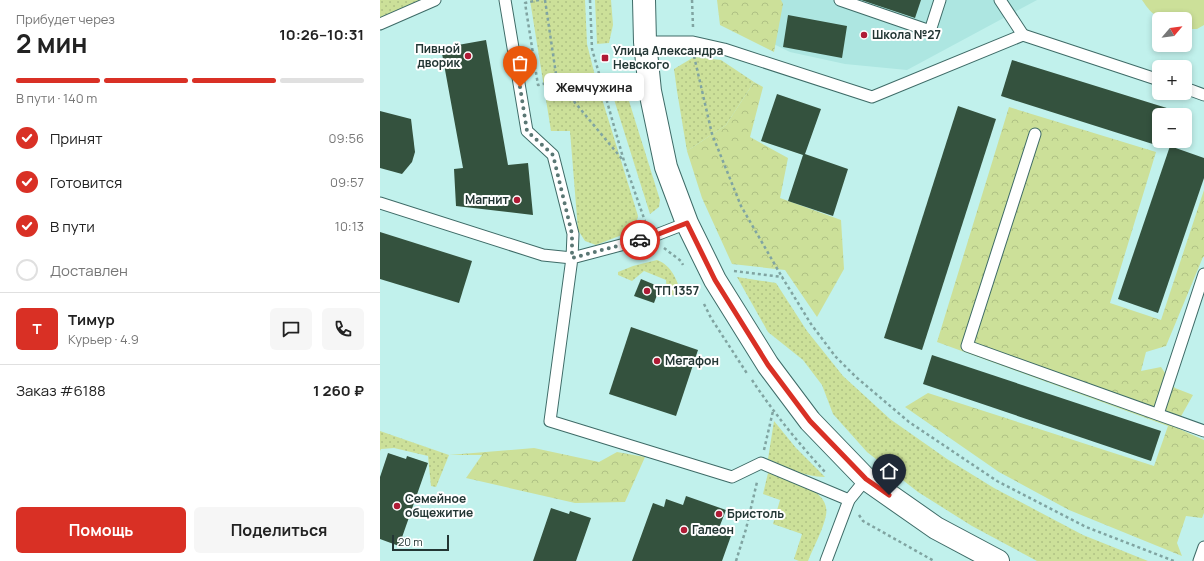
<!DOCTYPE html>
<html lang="ru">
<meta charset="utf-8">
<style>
:root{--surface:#fff;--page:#f6f6f6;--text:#222;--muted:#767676;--line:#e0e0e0;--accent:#d93025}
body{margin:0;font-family:Manrope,sans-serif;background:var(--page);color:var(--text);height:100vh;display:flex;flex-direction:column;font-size:15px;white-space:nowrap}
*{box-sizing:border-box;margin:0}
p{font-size:13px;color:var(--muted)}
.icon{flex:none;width:22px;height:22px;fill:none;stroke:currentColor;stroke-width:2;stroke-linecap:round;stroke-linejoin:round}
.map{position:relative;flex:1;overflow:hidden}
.panel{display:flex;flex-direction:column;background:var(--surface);width:380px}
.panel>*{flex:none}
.needle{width:26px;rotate:61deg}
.controls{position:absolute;left:772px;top:12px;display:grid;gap:8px}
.controls a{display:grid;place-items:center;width:40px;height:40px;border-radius:6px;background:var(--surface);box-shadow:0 2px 6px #0003;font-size:20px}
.scale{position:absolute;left:12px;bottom:10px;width:57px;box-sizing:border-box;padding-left:4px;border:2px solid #233634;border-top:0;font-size:11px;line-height:14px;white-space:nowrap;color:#233634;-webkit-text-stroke:3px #fff;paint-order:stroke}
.pin{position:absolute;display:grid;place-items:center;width:34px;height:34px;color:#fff;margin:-41px -17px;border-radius:50% 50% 50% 0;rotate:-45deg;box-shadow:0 0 4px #0007}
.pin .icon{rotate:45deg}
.courier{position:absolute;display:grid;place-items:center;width:40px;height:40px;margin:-20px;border:3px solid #d93025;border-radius:50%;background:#fff;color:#222;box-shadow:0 1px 5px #0007}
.bubble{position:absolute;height:28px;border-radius:6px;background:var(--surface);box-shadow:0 2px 6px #0003;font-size:13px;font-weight:700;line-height:28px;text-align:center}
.headline em{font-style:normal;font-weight:700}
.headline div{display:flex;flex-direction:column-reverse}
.headline{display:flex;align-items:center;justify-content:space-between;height:68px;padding:0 16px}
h1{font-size:26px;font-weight:700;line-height:30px}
.bar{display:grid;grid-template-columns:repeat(4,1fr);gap:6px 4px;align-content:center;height:48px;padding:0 16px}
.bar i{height:5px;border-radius:3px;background:var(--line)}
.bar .active{background:var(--accent)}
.bar p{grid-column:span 4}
.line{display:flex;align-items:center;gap:10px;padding:0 16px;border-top:1px solid var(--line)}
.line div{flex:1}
.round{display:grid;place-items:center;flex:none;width:42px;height:42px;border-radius:6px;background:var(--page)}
ol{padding:0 16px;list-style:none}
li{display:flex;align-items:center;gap:12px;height:44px}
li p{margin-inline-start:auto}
li .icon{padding:4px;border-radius:50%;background:var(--accent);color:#fff;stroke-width:4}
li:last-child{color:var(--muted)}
li i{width:22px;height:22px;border:2px solid var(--line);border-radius:50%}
.action{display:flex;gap:8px;margin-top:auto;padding:8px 16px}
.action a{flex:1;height:46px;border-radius:6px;background:var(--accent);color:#fff;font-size:16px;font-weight:700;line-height:46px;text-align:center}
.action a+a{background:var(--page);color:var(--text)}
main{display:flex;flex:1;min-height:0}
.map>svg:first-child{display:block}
</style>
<main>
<section class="panel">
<div class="headline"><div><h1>2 мин</h1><p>Прибудет через</p></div><em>10:26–10:31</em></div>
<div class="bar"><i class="active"></i><i class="active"></i><i class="active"></i><i></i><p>В пути · 140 m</p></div>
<ol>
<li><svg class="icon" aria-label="check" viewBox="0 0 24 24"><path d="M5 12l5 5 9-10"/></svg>Принят<p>09:56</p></li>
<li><svg class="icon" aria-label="check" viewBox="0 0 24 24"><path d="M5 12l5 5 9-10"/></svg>Готовится<p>09:57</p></li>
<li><svg class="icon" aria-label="check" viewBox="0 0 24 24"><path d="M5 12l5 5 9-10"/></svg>В пути<p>10:13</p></li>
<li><i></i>Доставлен</li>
</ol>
<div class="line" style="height:72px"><b class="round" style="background:var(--accent);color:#fff">Т</b><div><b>Тимур</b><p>Курьер · 4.9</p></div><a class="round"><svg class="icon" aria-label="chat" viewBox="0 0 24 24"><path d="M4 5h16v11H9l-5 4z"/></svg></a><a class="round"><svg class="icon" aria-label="phone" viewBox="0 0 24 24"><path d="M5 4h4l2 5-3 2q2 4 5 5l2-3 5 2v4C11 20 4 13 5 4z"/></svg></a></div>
<div class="line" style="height:52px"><div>Заказ #6188</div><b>1 260 ₽</b></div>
<div class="action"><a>Помощь</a><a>Поделиться</a></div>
</section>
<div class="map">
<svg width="824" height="561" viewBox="0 0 824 561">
<defs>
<pattern id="grass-dots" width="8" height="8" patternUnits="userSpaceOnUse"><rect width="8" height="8" fill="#cce099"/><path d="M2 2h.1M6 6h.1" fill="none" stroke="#afc184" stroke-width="1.8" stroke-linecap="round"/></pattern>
<pattern id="forest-crowns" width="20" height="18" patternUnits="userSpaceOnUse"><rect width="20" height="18" fill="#cce099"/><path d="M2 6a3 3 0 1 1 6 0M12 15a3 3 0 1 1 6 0" fill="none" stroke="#afc184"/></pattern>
</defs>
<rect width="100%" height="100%" fill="#c1f1ec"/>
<polygon fill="#ade6e1" points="343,0 657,0 527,70 465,64 410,52 343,19"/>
<g fill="url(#grass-dots)">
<polygon points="0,0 40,0 0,18"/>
<polygon points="150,0 205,0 207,44 215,76 258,216 255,227 247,233 216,245 205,241 198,230 190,131 171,131"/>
<polygon points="215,0 231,0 233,25 229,43 217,44"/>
<polygon points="314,57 341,60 374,82 346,125 307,151 297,91 294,69"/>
<polygon points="240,75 244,85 280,200 279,207 270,214 227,77"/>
<path d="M277 260C291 265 298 280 301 295L297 297 287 293 286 280 264 271 252 281 238 275V272L253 266Z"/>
<polygon points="357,277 396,283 427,331 463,376 510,419 567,459 614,488 703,535 768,561 657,561 592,526 538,492 487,452 453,414 442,385 423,360 388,332"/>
<path d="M394 421 416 448 445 477C424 477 406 467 388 459Z"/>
<polygon points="0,431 69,455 56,487 51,486 48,456 14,448 1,449 0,451"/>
<path d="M388 473C407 480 451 488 446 515 443 530 434 546 428 561H419L414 559 422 534 393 524 400 500 383 494Z"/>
</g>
<g fill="url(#forest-crowns)">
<polygon points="337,0 401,0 403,4 394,52 340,25"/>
<polygon points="374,82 383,87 370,137 408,158 400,198 461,220 464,269 437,317 405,270 352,264 322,198 307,151 346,125"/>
<polygon points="629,107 776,152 730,303 781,320 824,190 824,257 823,257 786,346 766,352 761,371 781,367 795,388 813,395 795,427 824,440 824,513 822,518 806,516 797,543 802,556 689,510 619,472 525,407 548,393 774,466 788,426 557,342"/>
<polygon points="154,448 219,462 237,452 265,457 245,502 195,503 86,478 102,455 69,455"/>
</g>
<path fill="#cce099" d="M762 0H824V25L817 29H805V19C781 19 776 21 762 0Z"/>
<g fill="#34523e">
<polygon points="481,0 541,0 535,18"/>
<polygon points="408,15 467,26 462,58 403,47"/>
<polygon points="106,40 128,165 148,163 153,215 76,206 74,169 83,168 61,48"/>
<polygon points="632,60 790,109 789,115 779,115 779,141 780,141 779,146 621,96"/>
<polygon points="397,94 441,109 425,154 468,169 453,216 408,201 423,155 381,141"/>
<polygon points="578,106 616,119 542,350 504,338"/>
<polygon points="0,111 31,119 35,152 32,162 22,174 0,168"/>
<polygon points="790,146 824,158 824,178 778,313 738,299"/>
<polygon points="0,232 92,261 79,303 0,279"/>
<polygon points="261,279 280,287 274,303 254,296"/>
<polygon points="251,327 318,350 296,416 229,394"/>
<polygon points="552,355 781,431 771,461 543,384"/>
<polygon points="8,453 26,459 27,456 48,463 19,546 0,539 0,477"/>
<polygon points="306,496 346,510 339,528 352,533 342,561 252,561 273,503 284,507 286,499 303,505"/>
<polygon points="171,508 189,514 190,511 211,518 196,561 153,561"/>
</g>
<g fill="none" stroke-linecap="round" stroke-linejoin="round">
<g stroke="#3e6b67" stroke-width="13">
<g id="lane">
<polyline points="460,0 550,31 560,0"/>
<polyline points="620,0 643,35"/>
<polyline points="0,24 55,0"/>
<polyline points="265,42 313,42 344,49 492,97 643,35 779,80"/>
<polyline points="805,88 824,95"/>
<polyline points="655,134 587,346 824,431"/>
<polyline points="0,203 163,255 192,258 193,234 173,155 147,131 125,0"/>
<polyline points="307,223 271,237 192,258 170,421 352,477 381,463 469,500"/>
<polyline points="778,414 824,274"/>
<polyline points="446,561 469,500 486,479"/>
<polyline points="819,561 824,547"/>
</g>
</g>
<g stroke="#3e6b67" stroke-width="24">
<polyline id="secondary" points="264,0 265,42 270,91 286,167 307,223 335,280 388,365 430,421 486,479 556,528 618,561"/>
</g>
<g stroke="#80a4a1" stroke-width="2.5" stroke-dasharray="3 3" stroke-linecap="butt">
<polyline points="159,0 145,3 158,85 177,81 220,76"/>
<polyline points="165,0 177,81 242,159"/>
<polyline points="210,0 212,49 244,161 266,224"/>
<polyline points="312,0 313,27"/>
<polyline points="314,56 332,134 361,206 402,277"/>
<polyline points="284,248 301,261 303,265"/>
<polyline points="354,271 402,277 431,324 455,356 476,377 529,422 617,481 706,527 794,561"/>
<polyline points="324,304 331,318 368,375"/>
<path d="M372 380C394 413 419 444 446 473"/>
<polyline points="384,450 393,411"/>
<polyline points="479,515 483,521 554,561"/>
<polyline points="356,561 366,529 377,482"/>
</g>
<use href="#lane" stroke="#fff" stroke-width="11"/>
<use href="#secondary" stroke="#fff" stroke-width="22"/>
</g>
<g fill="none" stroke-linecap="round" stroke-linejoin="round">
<polyline stroke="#5a7774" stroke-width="4" stroke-dasharray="0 7.2" points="140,87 147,131 173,155 192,234 192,258 260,240"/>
<polyline stroke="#d93025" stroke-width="5" points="260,240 271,237 307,223 335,280 388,365 430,421 486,479 509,495"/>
</g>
<g fill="#af1b35" stroke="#fff" stroke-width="1.5">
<circle cx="484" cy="35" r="4"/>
<circle cx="88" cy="56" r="4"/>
<rect x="221" y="54" width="8" height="8" rx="2"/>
<circle cx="137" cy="200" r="4"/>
<circle cx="267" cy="291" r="4"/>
<circle cx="277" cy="361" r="4"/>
<circle cx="17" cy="506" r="4"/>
<circle cx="339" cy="514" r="4"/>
<circle cx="304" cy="530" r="4"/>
</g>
<g text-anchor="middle" stroke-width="4" stroke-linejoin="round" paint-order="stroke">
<g font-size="12" font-weight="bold" fill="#233634" stroke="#fff" text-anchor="start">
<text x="492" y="39">Школа №27</text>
<text x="80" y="53" text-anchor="end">Пивной<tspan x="80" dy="14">дворик</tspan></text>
<text x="233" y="55">Улица Александра<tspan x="233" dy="14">Невского</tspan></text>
<text x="129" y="204" text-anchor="end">Магнит</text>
<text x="275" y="295">ТП 1357</text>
<text x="285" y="365">Мегафон</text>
<text x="25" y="503">Семейное<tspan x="25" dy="14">общежитие</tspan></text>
<text x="347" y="518">Бристоль</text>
<text x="312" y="534">Галеон</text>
</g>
</g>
</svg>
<div class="controls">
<a><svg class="needle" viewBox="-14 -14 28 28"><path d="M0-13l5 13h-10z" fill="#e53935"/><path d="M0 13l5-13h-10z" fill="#767676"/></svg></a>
<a>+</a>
<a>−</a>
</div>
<div class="scale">20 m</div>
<div class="pin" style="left:140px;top:87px;background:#ea580c"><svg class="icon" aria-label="bag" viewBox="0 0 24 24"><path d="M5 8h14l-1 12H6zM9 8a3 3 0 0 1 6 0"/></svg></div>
<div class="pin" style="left:509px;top:495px;background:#1f2937"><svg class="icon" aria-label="home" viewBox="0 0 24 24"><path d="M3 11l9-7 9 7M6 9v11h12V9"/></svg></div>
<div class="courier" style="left:260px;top:240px"><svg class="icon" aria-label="car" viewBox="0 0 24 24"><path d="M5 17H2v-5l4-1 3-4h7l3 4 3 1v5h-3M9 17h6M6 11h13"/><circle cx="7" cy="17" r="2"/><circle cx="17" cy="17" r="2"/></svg></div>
<div class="bubble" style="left:164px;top:73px;width:100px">Жемчужина</div>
</div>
</main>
